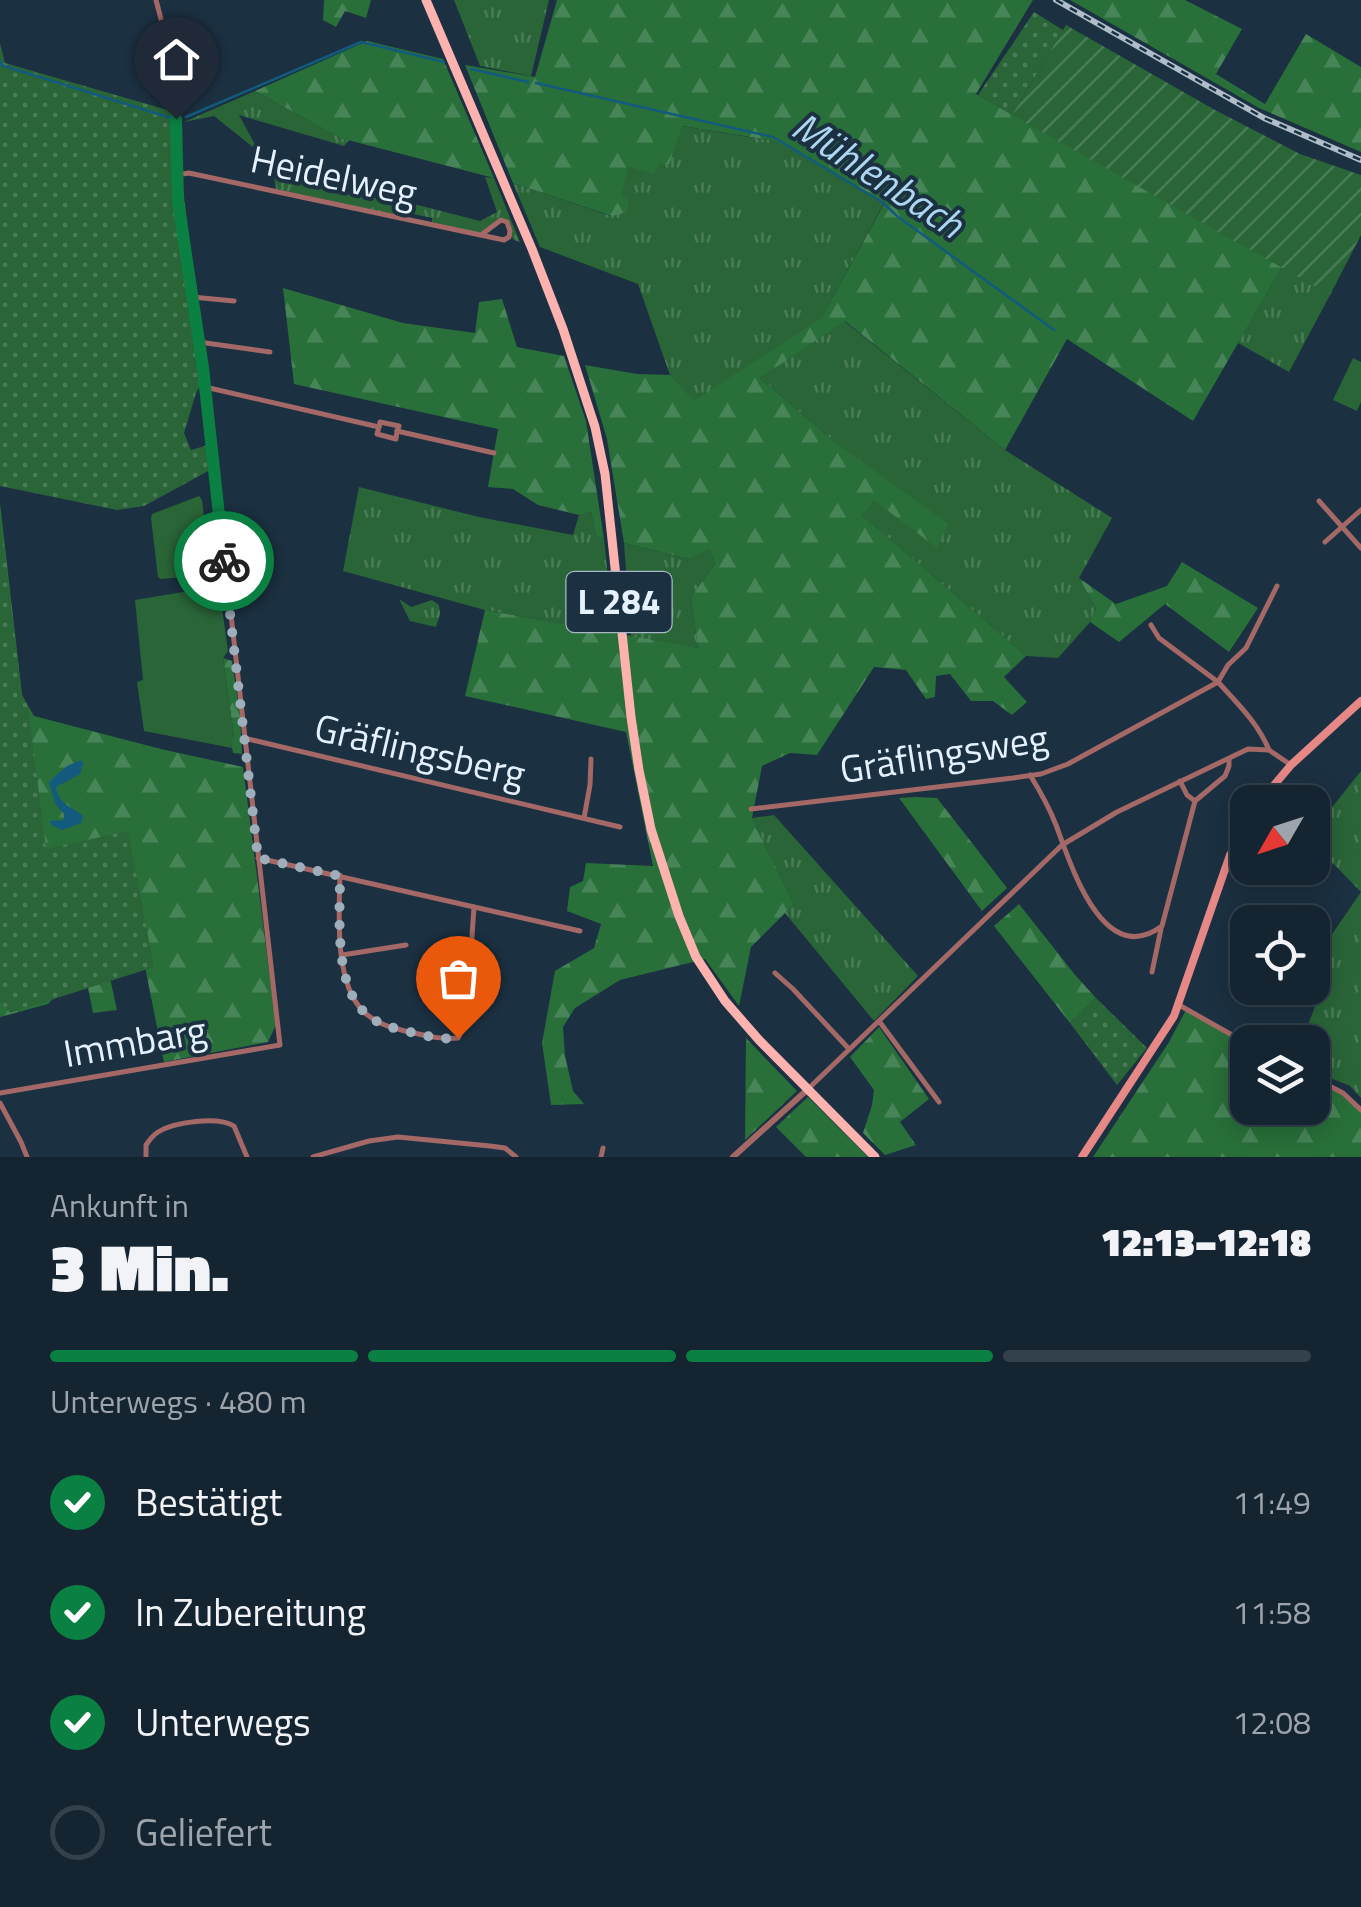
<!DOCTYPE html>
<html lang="de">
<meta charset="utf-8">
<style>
:root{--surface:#142431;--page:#1d2c39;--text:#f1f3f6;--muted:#9da4ab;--line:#33414d;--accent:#0b8043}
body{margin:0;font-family:"Titillium Web",sans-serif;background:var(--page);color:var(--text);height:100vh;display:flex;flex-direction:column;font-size:38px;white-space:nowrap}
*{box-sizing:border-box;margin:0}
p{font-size:32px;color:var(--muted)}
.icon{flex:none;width:55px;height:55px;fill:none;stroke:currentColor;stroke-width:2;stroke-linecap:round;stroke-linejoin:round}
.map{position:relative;height:1157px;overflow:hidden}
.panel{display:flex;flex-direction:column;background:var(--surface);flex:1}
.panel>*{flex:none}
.needle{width:65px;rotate:231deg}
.fabs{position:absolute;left:1230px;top:785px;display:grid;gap:20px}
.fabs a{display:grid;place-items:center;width:100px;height:100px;border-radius:20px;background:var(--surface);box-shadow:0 5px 25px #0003,0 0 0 2px var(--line);font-size:50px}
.pin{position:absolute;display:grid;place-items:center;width:85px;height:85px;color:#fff;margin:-102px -42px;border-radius:50% 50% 50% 0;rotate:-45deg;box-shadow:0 0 10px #0007}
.pin .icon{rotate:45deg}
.courier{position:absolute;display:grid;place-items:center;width:100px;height:100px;margin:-50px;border:8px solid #0b8043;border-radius:50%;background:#fff;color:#222;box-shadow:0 2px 12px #0007}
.head em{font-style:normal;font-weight:800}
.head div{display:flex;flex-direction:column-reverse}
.head{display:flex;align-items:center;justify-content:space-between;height:170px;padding:0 50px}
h1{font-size:65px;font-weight:800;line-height:75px}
.bar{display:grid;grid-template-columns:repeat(4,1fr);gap:15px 10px;align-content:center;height:120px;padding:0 50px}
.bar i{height:12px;border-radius:8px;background:var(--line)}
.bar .current{background:var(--accent)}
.bar p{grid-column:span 4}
ol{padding:0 50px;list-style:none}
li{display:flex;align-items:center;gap:30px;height:110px}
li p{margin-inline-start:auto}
li .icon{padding:10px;border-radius:50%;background:var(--accent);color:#fff;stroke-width:4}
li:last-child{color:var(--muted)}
li i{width:55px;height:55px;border:5px solid var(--line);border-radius:50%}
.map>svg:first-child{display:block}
</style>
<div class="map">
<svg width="1361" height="1157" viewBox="0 0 1361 1157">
<defs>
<pattern id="grass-tufts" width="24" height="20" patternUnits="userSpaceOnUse" patternTransform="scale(2.5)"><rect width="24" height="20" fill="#2a6538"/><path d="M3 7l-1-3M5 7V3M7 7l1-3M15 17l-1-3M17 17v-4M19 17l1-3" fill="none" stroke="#497c56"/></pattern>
<pattern id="forest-firs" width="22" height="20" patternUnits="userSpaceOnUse" patternTransform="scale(2.5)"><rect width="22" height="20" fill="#286f39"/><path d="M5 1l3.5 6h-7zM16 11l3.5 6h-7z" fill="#478457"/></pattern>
<pattern id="park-dots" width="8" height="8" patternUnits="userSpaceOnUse" patternTransform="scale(2.5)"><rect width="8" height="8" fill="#2a6538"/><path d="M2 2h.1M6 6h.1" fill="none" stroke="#497c56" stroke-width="1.8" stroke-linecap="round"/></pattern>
<pattern id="garden-furrows" width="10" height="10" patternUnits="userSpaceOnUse" patternTransform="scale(2.5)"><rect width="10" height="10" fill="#2a6538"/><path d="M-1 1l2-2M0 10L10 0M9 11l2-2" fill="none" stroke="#497c56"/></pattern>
</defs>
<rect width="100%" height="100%" fill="#1b3041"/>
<g fill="url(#grass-tufts)">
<polygon points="454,0 549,0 531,76 480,66"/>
<polygon points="255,91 340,138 349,140 344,146 239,115 259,152 214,116 184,122"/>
<polygon points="681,126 774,141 885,201 822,317 694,402 670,375 638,284 540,247 513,183 611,216 629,167 659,162"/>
<polygon points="274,177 307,183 316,180 329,192 402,201 480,221 497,212 485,177 494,178 520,242 514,240 511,236 511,225 496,221 480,233 432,222 432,218 404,212 402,216 276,189"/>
<polygon points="1282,267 1330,295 1289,372 1238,343"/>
<polygon points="844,321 1005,450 1112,518 1079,578 1096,608 1090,622 1058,658 1026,656 862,515 873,499 836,443 760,378"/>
<polygon points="359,487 479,517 573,535 579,515 591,512 596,536 604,539 614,633 485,610 343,571"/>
<polygon points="624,543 689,559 710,547 715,564 691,597 698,648 631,637"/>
<polygon points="399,599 411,607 432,600 439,605 440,614 436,627 410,621"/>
<polygon points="1361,771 1361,1098 1350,1086 1313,1071 1312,1042 1301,1042 1330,969 1315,959 1361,892 1313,843 1313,831"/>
<polygon points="774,815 918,976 874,1021 785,913 794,904 752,818"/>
</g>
<g fill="url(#forest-firs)">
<polygon points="324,0 371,0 366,18 345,11 336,27 323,20"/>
<polygon points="557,0 1033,0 976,94 1282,267 1193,421 1067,339 1005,450 845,321 760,378 836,443 948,524 937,548 874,500 862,515 1026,656 1004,677 1027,702 1012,715 993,701 971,701 950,674 936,676 935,697 926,699 906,670 874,667 817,755 790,753 762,766 752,818 794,904 751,947 739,1006 705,959 620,980 575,1008 563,1027 565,1056 573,1091 584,1104 551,1105 542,1043 555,971 594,948 601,924 567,911 570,887 583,881 586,863 653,866 626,732 465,696 485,610 698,648 691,597 715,564 710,548 689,559 624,543 607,439 585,365 637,374 670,375 694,401 822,317 885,202 774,141 682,126 669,164 659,163 654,174 629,167 621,194 628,200 627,212 612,216 513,183 465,65 535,77"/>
<polygon points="1070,0 1185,0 1242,29 1216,74 1265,104 1306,34 1361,67 1361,152 1259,108"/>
<polygon points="367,41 443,59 494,178 340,138 255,91"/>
<polygon points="283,288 403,323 475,333 479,302 502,299 517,347 564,356 586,421 604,539 596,536 591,512 579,515 538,505 513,489 488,487 498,429 294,384"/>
<polygon points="0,503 22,695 34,716 161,749 243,767 276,1025 268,1042 164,1062 145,967 110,978 117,1010 93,1013 87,983 59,991 48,1004 0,1017"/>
<polygon points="1182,562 1258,608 1229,652 1165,604 1119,642 1090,622 1096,608 1079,578 1116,604 1167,586"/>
<polygon points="223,658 232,661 240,715 242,754 233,753 230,738 234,737"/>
<polygon points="915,797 937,798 1007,888 982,911 899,798"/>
<polygon points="1019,904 1076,976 1096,998 1070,1023 994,926"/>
<polygon points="1186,1010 1247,1045 1248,1108 1312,1108 1313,1079 1336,1090 1361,1112 1361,1157 1093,1157 1169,1042"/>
<polygon points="879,1027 929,1099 900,1122 916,1145 885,1155 863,1133 872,1105 874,1090 850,1057"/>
<polygon points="746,1038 797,1091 745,1140"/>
<polygon points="808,1097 868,1157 806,1157 776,1127"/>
</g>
<g fill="url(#park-dots)">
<polygon points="1034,12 1063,30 1012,115 978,95"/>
<polygon points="0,43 5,63 178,113 179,156 206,375 196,393 184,433 191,450 208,445 212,469 144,506 117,510 0,486"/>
<polygon points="0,513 22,695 28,707 46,849 128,831 154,967 10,1013 0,1001"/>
<polygon points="1096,998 1147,1048 1117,1085 1070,1023"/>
</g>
<polygon fill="url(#garden-furrows)" points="1066,25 1215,110 1300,154 1361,175 1361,235 1330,295 1012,115"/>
<g fill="#2a6538">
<polygon points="1353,358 1361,362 1361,402 1357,411 1333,400"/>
<polygon points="199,496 202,500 211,570 206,575 161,579 158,577 151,518 152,514"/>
<polygon points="219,586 228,651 223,658 234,737 230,738 232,748 144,731 137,682 143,680 135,600"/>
</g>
<path fill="#135b7e" d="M81 760 83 764 80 774 56 787C59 805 71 806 83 816L81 823 63 830 53 826 49 821 64 820V814L55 803 49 782 67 766Z"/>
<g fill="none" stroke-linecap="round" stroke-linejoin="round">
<g stroke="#135b7e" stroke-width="2.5">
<polyline points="0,60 1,65 171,118"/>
<polyline points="471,69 528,82"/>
<polyline points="536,83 773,137 882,202 897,216 1054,330"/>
<polyline points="186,117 361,42 444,62"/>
</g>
<g stroke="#a46866" stroke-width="5">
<polyline points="176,175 189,173 504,240 509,237 510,231 507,222 501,220 481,235"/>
<polyline points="192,297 234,301"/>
<polyline points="199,342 270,352"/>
<polyline points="205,387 379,427 377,434 396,439 397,431 494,453"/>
<polyline points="379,427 380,422 399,426 397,431"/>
<polyline points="1319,501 1361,548"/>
<polyline points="1325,542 1361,510"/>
<polyline points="244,738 620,827"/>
<path d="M1269 750C1258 723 1237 703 1218 682L1228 665 1246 648 1277 586"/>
<path d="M1030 775C1040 791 1049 807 1056 825 1071 865 1103 970 1162 926L1195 801 1225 776 1229 766V759"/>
<polyline points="1180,781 1187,795 1195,801"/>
<polyline points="751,809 1013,778 1041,774 1068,764 1218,682 1159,638 1151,625"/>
<polyline points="584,818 590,785 591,759"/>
<polyline points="258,858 580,931"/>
<path d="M340 875C339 914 334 982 363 1011 375 1023 389 1027 405 1031 423 1035 440 1040 458 1038L466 1023 474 907"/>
<polyline points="342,955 406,945"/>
<polyline points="1152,972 1161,929"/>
<polyline points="775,973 793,989 849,1049"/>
<polyline points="1179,1005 1248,1044"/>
<polyline points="879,1021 939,1102"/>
<polyline points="1312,1077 1343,1093 1361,1110"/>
<polyline points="808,1089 1062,845 1117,812 1248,749 1269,750 1291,765"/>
<polyline points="0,1093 280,1045 203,369 178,201 174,69 156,0"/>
<polyline points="0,1103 21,1142 27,1157"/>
<path d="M146 1157V1145C150 1139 152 1136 158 1132 174 1122 218 1116 234 1126L247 1157"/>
<polyline points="313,1157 369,1141 398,1137 490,1146 505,1148 516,1157"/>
<polyline points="601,1157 603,1148"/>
</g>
<polyline stroke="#a46866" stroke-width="6" points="733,1157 808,1089"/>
<g stroke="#e68886" stroke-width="8">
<polyline points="1260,802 1291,765 1361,701"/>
<polyline points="1082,1157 1174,1016 1230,855 1248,824"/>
</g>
<polyline stroke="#fcb2af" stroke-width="9" points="426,0 532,249 563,329 595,427 605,474 631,717 639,770 651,829 679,916 696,957 725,1001 759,1040 875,1157"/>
<g stroke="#aebdc9" stroke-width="6">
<polyline id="rail" points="1056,0 1264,118 1361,160"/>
</g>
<use href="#rail" stroke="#1b3041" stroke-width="2.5" stroke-dasharray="8" stroke-linecap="butt"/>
</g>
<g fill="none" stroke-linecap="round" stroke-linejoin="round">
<path stroke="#9eaebb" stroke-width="10" stroke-dasharray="0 18" d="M224 561 258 858 340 876C340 914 334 982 363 1011 375 1023 389 1027 405 1031 423 1035 440 1040 458 1038"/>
<polyline stroke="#0b8043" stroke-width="12" points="176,119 178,201 203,368 224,561"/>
</g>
<g text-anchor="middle" stroke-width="8" stroke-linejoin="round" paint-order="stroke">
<rect fill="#1b3041" stroke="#a8b8c5" stroke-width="2.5" x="566.5" y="572" width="105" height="60" rx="8"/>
<g font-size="35" font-weight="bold" fill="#e5f2fd">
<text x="619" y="614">L 284</text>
</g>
<g font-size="38" fill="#e5f2fd" stroke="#1b3041">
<text transform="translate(334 176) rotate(12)" y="13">Heidelweg</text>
<text transform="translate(420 751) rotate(13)" y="13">Gräflingsberg</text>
<text transform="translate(944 754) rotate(-9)" y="13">Gräflingsweg</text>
<text transform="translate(135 1042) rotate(-10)" y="13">Immbarg</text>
</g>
<g font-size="40" font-style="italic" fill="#add6f0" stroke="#1b3041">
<text transform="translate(878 175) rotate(33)" y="14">Mühlenbach</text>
</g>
</g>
</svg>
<div class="fabs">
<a><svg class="needle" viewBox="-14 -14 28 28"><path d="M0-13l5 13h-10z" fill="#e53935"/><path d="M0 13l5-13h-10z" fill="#9da4ab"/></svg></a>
<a><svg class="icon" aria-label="locate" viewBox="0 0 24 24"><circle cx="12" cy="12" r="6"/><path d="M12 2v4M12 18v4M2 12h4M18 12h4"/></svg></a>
<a><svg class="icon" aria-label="layers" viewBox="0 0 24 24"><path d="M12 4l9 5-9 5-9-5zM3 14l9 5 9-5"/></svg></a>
</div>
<div class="pin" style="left:458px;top:1038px;background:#ea580c"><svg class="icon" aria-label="bag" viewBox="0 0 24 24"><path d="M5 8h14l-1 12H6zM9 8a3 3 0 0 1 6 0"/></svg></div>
<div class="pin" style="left:176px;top:119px;background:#1f2937"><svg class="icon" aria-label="home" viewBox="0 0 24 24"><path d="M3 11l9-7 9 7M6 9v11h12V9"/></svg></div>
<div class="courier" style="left:224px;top:561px"><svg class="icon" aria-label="bike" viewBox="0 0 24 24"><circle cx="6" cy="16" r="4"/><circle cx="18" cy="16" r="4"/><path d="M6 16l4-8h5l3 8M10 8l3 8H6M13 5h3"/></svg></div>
</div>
<section class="panel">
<div class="head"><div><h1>3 Min.</h1><p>Ankunft in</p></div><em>12:13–12:18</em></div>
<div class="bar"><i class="current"></i><i class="current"></i><i class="current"></i><i></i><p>Unterwegs · 480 m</p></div>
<ol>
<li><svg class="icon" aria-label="check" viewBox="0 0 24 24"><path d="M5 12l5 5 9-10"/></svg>Bestätigt<p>11:49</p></li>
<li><svg class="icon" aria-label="check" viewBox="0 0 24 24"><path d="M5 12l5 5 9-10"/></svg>In Zubereitung<p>11:58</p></li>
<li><svg class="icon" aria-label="check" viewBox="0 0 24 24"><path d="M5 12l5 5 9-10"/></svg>Unterwegs<p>12:08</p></li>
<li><i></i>Geliefert</li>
</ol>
</section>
